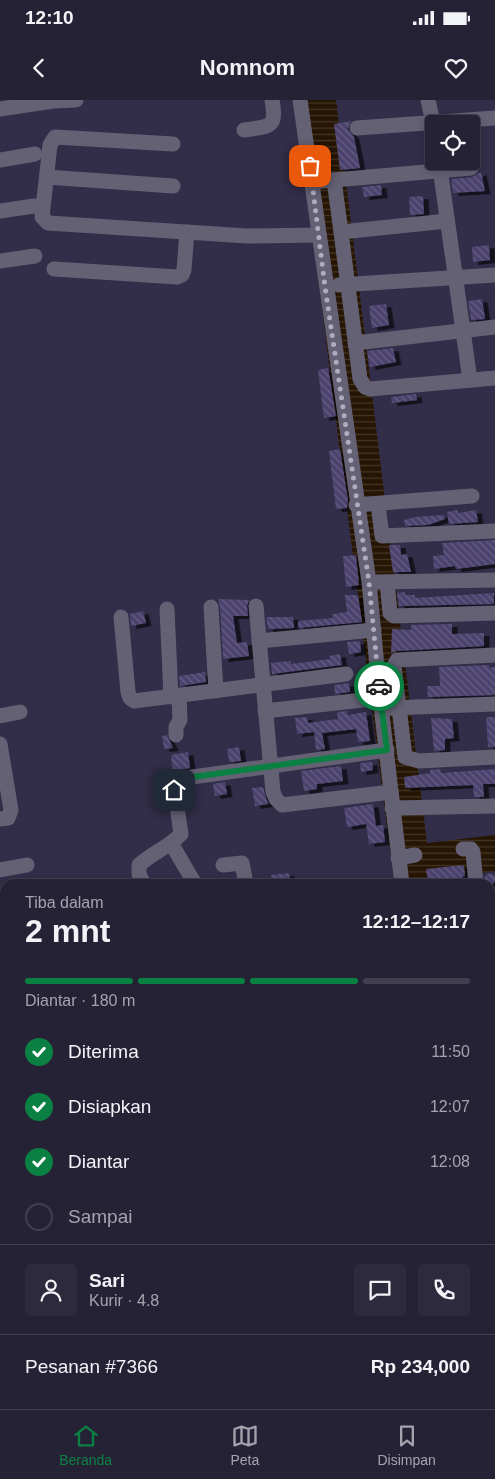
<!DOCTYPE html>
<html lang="id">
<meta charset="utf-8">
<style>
:root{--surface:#262236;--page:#2e2a3e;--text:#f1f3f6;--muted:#a4a4ad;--line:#423f51;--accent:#0b8043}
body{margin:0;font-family:Arial,sans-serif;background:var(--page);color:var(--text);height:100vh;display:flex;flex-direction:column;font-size:19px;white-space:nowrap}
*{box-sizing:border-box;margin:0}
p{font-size:16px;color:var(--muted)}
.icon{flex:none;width:28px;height:28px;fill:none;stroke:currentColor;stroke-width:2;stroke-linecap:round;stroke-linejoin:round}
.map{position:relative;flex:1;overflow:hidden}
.details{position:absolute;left:0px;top:779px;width:495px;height:531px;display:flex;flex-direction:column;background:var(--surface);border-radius:15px 15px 0 0;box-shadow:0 2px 8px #0003,0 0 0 1px var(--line)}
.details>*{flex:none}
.controls{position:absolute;left:425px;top:15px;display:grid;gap:10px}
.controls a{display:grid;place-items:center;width:55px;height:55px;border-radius:5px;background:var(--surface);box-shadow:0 2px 8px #0003,0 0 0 1px var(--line);font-size:25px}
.pin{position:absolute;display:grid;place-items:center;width:42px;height:42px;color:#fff;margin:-21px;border-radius:10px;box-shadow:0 2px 8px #0006}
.courier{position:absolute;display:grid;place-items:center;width:50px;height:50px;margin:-25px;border:4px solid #0b8043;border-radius:50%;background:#fff;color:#222;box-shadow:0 1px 6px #0007}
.head em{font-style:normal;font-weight:700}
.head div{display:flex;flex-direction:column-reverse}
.head{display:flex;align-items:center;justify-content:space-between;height:85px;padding:0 25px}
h1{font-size:32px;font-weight:700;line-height:38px}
.bar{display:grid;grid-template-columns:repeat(4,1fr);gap:8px 5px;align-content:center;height:60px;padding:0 25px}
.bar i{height:6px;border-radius:4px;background:var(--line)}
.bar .on{background:var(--accent)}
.bar p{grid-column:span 4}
.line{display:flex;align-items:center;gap:12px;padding:0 25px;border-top:1px solid var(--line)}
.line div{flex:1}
.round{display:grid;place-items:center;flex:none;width:52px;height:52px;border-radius:5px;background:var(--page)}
ol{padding:0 25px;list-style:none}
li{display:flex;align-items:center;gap:15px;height:55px}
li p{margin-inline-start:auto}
li .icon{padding:5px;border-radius:50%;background:var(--accent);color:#fff;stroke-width:4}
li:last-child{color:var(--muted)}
li i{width:28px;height:28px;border:2px solid var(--line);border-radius:50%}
.status{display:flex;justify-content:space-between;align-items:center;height:35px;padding:0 25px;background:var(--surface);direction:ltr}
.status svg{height:14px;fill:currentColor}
header{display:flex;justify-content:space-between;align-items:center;height:65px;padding:0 25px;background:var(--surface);font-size:22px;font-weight:700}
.tab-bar{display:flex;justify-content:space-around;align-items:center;height:70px;border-top:1px solid var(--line);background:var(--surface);font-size:14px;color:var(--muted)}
.tab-bar a{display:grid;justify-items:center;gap:2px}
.tab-bar .on{color:var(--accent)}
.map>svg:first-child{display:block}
</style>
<div class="status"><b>12:10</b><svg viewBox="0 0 49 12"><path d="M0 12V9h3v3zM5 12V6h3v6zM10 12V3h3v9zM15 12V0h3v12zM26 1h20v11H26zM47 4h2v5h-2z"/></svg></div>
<header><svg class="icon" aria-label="back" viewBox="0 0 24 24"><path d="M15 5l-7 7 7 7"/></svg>Nomnom<svg class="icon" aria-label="heart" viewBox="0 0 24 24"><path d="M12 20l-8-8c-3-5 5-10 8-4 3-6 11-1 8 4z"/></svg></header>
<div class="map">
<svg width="495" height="1309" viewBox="0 0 495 1309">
<defs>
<pattern id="water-rules" width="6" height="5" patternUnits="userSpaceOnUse" patternTransform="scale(1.25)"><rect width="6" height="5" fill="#251502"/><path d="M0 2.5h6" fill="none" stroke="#453728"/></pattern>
<pattern id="building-back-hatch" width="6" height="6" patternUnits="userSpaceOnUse" patternTransform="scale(1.25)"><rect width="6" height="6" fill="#4c436e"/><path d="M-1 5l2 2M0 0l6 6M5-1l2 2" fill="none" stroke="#665e84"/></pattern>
<filter id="shadow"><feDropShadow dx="5.5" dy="3" stdDeviation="0" flood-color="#0009"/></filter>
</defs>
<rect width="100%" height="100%" fill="#322d48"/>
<polygon fill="url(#water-rules)" points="296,0 336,0 427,743 495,735 495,771 408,784 390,753"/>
<g fill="url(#building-back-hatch)" filter="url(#shadow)">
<polygon points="351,21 348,29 354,37 360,68 340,70 334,24"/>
<polygon points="481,72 485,91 453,93 451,79 472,77"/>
<polygon points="381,85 382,95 364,97 362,87"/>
<polygon points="423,96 424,114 410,115 409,97"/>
<polygon points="489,145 490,160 473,162 472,147"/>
<polygon points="482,199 485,219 471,220 468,201"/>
<polygon points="386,204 389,225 372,228 369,206"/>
<polygon points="393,248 396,262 370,267 367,251"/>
<polygon points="328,268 336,316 324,318 318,270"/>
<polygon points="416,294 417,300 392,303 391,297"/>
<polygon points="340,349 348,400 347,408 336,409 329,351"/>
<polygon points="457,410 458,413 476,410 478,422 449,424 447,412"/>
<polygon points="444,415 445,419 428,425 405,426 404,420 415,417"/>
<polygon points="495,440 495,464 456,469 455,466 434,469 433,456 444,455 442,443"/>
<polygon points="389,445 400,445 401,455 407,454 411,472 393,472"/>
<polygon points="356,455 359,485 346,487 343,456"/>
<polygon points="405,492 405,495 415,495 415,498 494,493 494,504 399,506 397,493"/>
<polygon points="345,495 358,495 362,522 298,528 298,521 333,518 332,514 347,512"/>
<polygon points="218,499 249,500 247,506 248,516 233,516 237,543 247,542 249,556 223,559 220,506"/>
<polygon points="143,511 146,523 131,526 130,514"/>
<polygon points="266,517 293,517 294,528 268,529"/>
<polygon points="452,524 452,534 484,533 484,546 397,551 391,553 392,529 411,530 411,525"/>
<polygon points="360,541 361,552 349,554 347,542"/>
<polygon points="340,554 342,565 272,574 271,563 291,561 291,564 330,559 329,556"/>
<polygon points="489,565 489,568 495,567 495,595 428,597 427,586 440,586 439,567"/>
<polygon points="205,572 206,582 180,586 179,576"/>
<polygon points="349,583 350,592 335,594 334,585"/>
<polygon points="347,611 348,615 366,612 370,641 358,642 356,629 322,633 325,649 316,650 314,632 297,634 295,618 307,617 308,623 338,619 337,612"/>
<polygon points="486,617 495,617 495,647 488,647"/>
<polygon points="431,618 452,619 454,638 445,639 445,650 434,651"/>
<polygon points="167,635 173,648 164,649 162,636"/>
<polygon points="239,647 241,661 229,662 227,649"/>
<polygon points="188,652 190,668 173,671 171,655"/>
<polygon points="372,662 373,670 361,672 360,663"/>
<polygon points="341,666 343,681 317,684 317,689 304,691 301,671"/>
<polygon points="440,669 441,673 495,669 495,684 483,684 484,697 474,697 473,685 405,688 404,677 430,673 430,670"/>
<polygon points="225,682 227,694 215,696 213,684"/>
<polygon points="263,687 268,704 255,706 252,688"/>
<polygon points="373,704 376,726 383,725 385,742 369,744 366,724 347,727 344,708"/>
<polygon points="464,765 465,776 462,777 463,784 428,784 426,769"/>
<polygon points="289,773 290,784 272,784 271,775"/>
<circle cx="490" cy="779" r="5.5"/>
</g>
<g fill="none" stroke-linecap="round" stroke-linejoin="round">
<g stroke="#646175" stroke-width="15">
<polyline points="300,0 369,482 380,598 402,784"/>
<polyline points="428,0 434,27"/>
<polyline points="0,9 53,1 76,0"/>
<polyline points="357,28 495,18"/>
<path d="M244 30C270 26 277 29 272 0"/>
<polyline points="173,44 55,37 50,45 42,117 48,123 247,136 319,135"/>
<polyline points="0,60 35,54"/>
<polyline points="439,61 470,280"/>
<polyline points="47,77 173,86"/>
<polyline points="334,80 341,132"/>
<polyline points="312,82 471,68"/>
<polyline points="0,111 34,106"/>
<polyline points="447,121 341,132 360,279 365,287 370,289 495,278"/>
<polyline points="0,161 35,156"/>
<polyline points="54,169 177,177 182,175 184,170 187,132"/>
<polyline points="339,185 495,175"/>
<polyline points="355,243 495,227"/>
<polyline points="378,404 382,436 495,431"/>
<polyline points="356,405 472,396"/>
<polyline points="377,482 495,480"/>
<polyline points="387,482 390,513 394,516 495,513"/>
<polyline points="256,506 273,692 276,699 282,705 391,692"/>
<polyline points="211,507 216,591"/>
<polyline points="167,509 171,597"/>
<polyline points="121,517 128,592 130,598 134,601 346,574"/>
<polyline points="259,541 374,530"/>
<polyline points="495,555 397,560 394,566 405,657 419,661 495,657"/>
<polyline points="389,608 495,604"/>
<polyline points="265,611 380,598"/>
<polyline points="0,616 20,612"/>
<polyline points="176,635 176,627 180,620 179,596"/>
<polyline points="0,644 11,710 8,718 0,719"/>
<polyline points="392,708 495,706"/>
<polyline points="171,743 195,784"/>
<polyline points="463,749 471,749 473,752 476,784"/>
<polyline points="398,758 415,755"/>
<polyline points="223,765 242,763 246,784"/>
<polyline points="0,770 27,765"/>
<path d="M144 784 139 774V765C152 753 169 747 181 734L174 686 178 679 387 650"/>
<polyline points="490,856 495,856"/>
<polyline points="0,899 5,911"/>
<polyline points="490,906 495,906"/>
<polyline points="490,953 495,953"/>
<polyline points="0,976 5,975"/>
<polyline points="490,1000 495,999"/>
<polyline points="490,1049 495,1048"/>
<polyline points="490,1084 495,1084"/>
<polyline points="0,1167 5,1181"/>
<polyline points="490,1190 495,1186"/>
<polyline points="490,1214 495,1221"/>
<polyline points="100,1305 101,1309"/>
<polyline points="185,1305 186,1309"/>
<polyline points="247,1305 247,1309"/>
<polyline points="433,1305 436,1309"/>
<polyline points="343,1309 345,1305"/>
<polyline points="384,1309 387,1305"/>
</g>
</g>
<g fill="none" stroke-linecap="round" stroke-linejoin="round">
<polyline stroke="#afacbf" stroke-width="5" stroke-dasharray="0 9" points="310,66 325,187 369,482 379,586"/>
<polyline stroke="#0b8043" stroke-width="6" points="174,690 174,683 178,679 387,650 379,586"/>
</g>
</svg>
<div class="controls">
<a><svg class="icon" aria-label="locate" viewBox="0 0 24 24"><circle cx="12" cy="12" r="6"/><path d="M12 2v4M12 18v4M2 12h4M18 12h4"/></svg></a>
</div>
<div class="pin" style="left:310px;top:66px;background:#ea580c"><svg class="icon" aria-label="bag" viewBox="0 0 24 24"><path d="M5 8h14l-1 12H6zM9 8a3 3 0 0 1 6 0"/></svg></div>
<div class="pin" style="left:174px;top:690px;background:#1f2937"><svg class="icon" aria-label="home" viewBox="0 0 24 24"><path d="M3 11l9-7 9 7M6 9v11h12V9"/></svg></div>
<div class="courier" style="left:379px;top:586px"><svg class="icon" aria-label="car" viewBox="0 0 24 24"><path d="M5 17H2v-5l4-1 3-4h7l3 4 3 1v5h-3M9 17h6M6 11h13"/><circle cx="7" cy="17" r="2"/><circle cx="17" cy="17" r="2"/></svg></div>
<section class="details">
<div class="head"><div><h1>2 mnt</h1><p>Tiba dalam</p></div><em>12:12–12:17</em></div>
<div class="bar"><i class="on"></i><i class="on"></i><i class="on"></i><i></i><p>Diantar · 180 m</p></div>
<ol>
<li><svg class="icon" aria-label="check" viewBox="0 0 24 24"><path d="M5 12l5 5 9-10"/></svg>Diterima<p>11:50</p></li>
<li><svg class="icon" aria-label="check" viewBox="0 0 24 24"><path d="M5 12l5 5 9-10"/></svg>Disiapkan<p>12:07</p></li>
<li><svg class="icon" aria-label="check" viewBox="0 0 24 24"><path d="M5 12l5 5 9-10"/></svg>Diantar<p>12:08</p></li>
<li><i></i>Sampai</li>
</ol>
<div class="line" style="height:90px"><a class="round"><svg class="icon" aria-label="person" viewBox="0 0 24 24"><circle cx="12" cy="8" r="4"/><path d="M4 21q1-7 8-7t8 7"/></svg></a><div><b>Sari</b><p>Kurir · 4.8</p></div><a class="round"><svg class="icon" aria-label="chat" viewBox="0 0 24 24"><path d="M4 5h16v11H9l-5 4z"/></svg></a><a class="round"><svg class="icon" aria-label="phone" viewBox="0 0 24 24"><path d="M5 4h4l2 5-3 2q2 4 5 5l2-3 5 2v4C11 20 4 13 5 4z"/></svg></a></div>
<div class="line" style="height:65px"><div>Pesanan #7366</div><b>Rp 234,000</b></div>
</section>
</div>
<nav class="tab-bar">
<a class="on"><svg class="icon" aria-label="home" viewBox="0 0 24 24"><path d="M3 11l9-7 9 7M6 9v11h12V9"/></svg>Beranda</a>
<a><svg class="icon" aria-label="map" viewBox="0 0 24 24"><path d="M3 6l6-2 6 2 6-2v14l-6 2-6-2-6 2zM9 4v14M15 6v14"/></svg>Peta</a>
<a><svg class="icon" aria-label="saved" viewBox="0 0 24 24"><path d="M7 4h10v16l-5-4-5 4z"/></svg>Disimpan</a>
</nav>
